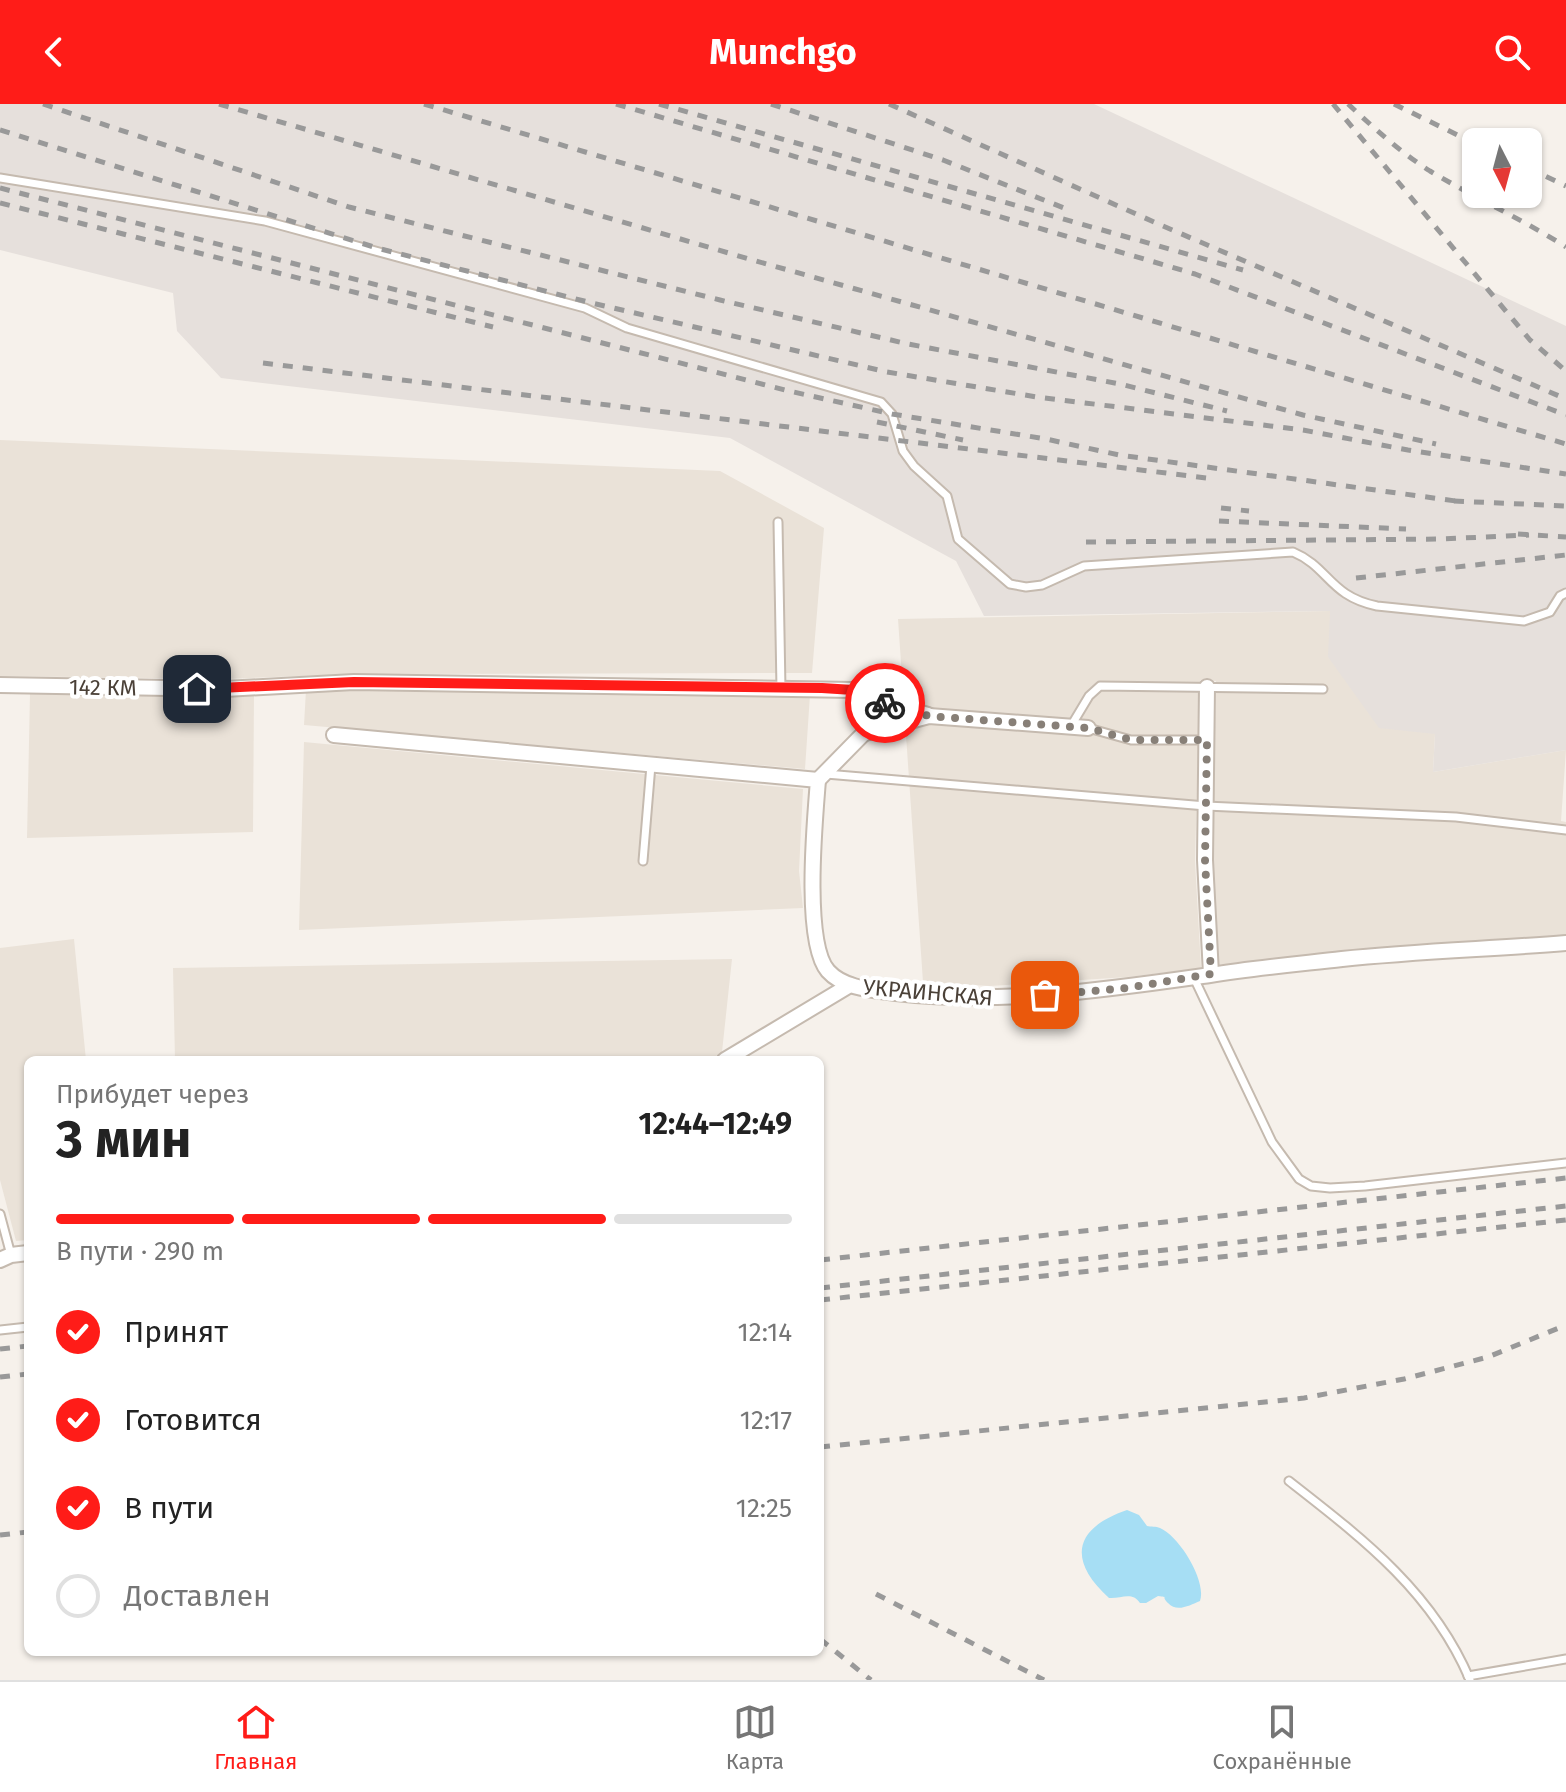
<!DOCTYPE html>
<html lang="ru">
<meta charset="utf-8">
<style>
:root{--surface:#fff;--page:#f6f6f6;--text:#222;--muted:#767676;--line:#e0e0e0;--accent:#ff1c18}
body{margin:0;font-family:"Fira Sans",sans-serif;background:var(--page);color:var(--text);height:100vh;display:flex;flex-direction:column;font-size:30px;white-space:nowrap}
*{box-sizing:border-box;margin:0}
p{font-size:26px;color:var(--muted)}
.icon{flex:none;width:44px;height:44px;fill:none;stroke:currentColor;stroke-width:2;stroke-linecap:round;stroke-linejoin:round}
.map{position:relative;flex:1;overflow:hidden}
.side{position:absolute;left:24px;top:952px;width:800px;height:600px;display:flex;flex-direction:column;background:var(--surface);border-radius:12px;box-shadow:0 2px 6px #0004}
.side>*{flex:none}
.needle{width:52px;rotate:174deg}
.tools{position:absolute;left:1462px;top:24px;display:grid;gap:16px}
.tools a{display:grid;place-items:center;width:80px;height:80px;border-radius:12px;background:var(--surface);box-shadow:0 2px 6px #0004;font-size:40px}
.pin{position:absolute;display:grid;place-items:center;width:68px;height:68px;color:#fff;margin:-34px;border-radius:16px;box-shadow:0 4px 12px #0006}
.courier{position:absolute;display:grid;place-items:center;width:80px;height:80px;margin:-40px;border:6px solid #ff1c18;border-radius:50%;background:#fff;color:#222;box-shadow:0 2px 10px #0007}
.headline em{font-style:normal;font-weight:700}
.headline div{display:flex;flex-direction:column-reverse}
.headline{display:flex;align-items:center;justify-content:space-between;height:136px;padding:0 32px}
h1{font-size:52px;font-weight:700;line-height:60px}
.bar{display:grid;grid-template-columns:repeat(4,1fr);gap:12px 8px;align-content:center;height:96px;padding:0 32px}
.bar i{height:10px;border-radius:6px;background:var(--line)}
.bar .active{background:var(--accent)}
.bar p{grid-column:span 4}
ol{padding:0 32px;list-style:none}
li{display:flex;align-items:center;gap:24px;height:88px}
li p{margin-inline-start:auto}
li .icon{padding:8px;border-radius:50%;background:var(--accent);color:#fff;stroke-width:4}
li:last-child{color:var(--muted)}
li i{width:44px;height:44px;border:4px solid var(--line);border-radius:50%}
header{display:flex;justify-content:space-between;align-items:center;height:104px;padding:0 32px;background:var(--accent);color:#fff;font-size:36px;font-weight:700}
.tab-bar{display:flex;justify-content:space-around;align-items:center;height:112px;border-top:2px solid var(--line);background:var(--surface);font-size:22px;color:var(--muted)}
.tab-bar a{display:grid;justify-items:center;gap:4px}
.tab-bar .active{color:var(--accent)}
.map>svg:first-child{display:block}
</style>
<header><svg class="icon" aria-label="back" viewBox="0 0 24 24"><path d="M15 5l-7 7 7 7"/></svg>Munchgo<svg class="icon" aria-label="search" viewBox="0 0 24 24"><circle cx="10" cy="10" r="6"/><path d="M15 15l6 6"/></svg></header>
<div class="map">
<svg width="1566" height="1576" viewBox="0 0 1566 1576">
<rect width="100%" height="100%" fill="#f6f1eb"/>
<g fill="#eae2d8">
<polygon points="0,336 720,367 824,424 812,569 352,570 225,575 0,572"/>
<polygon points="1330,507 1435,630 1433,668 1566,646 1561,717 1566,718 1566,834 1343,848 1217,861 1212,753 1216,577 1200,576 1195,757 1201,864 1128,873 990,882 923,878 898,515"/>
<polygon points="355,584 782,593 810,591 805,665 304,621 306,586"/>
<polygon points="30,590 254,590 253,728 27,734"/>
<polygon points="304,638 803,685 799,767 803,804 299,826"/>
<polygon points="74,835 86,956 28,956 28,1136 16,1137 0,1076 0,844"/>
<polygon points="732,855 722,948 711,956 534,956 525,953 497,956 175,956 173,864"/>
</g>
<polygon fill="#e6e0dc" points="0,0 1094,0 1566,222 1566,646 1433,668 1435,630 1379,624 1328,553 1330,507 984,512 956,457 730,334 221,274 177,227 173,189 0,146"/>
<path fill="#a6def4" d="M1127 1406 1139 1411 1147 1422C1151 1423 1156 1422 1160 1424 1179 1432 1207 1477 1200 1497 1190 1501 1177 1509 1168 1499 1160 1491 1170 1494 1158 1492L1146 1499H1140C1132 1487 1121 1495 1109 1494 1067 1456 1074 1424 1127 1406Z"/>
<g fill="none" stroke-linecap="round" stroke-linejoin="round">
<g stroke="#c5baaf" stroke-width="11">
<g id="service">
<path d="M0 74 265 117 585 204 627 224 881 298 892 310 903 347 914 362 947 392 958 435 1010 480 1026 483 1042 481 1084 462 1293 448C1329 463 1329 492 1377 502L1524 517 1550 508 1560 492 1566 489"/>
<polyline points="778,418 781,585"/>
<polyline points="1071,622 1089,592 1100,582 1323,585"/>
<polyline points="1088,624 1131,636 1207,636"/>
<polyline points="826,670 1206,702 1456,713 1566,726"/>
<polyline points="643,757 651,661"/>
<polyline points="1194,874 1272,1038 1299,1075 1311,1082 1330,1084 1365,1082 1566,1059"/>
<polyline points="0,1110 11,1151"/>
<polyline points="0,1226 28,1223"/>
<path d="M1289 1377C1362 1434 1433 1488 1470 1576"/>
<polyline points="1468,1572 1566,1555"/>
</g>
</g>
<g stroke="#c5baaf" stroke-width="18">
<g id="minor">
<polyline points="0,581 225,585 354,578 853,586 867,594 871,607 872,621 818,676"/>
<polyline points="1207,583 1205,756 1211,870"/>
<polyline points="867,594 928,611"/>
<polyline points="865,629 929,612 1088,624"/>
<path d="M334 631 818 676C815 715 803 838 828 867 844 885 874 886 896 889 1003 901 1104 886 1210 871 1254 864 1298 860 1342 855 1416 847 1492 845 1566 839"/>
<polyline points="725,956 850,881"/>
<polyline points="0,1156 11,1151 28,1149"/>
</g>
</g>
<use href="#service" stroke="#fff" stroke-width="7"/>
<use href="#minor" stroke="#fff" stroke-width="14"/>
<g stroke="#999" stroke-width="5" stroke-dasharray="10 10" stroke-linecap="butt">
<polyline points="43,0 349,103 720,196 908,240 1120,280 1227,307"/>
<polyline points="219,0 749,155 1303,311 1436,340"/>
<polyline points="424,0 1566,340"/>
<polyline points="616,0 1195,170 1566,311"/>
<polyline points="659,0 1243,166"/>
<polyline points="771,0 943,56 1069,106"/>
<polyline points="889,0 1163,122 1566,295"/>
<polyline points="1333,0 1530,236 1566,267"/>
<path d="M1348 0C1374 24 1400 48 1430 67 1475 94 1522 115 1566 143"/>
<polyline points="1394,0 1476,40"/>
<polyline points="0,26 377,144 592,199 887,268 1037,293 1303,326 1408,346 1566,370"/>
<polyline points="1528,64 1566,82"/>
<polyline points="0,84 789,287 892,310 1046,335 1119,351 1463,398"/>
<polyline points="0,99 493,223"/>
<polyline points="263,259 1215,375"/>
<polyline points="877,318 963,336"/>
<polyline points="1454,397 1566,402"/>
<polyline points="1221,404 1249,407"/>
<polyline points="1219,417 1406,425"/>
<polyline points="1518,430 1566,433"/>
<polyline points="1086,438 1441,435 1529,431"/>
<polyline points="1356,474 1566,451"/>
<polyline points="820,1156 1566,1074"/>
<polyline points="820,1184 1566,1102"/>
<polyline points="820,1196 1566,1116"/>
<polyline points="0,1245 28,1242"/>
<polyline points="0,1273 28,1270"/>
<polyline points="820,1343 1304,1294 1404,1275 1488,1253 1566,1221"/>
<polyline points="0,1431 28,1428"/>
<polyline points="876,1490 1044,1576"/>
<polyline points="820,1535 871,1576"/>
</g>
</g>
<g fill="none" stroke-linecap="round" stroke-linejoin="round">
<polyline stroke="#877f77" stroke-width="8" stroke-dasharray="0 14.4" points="885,599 929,612 1088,624 1131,636 1207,636 1205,756 1211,870 1127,884 1045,891"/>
<polyline stroke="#ff1c18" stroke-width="10" points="197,585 354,578 822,584 853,586 867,594 885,599"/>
</g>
<g text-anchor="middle" stroke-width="8" stroke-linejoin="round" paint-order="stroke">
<g font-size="22" fill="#4b4138" stroke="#fff">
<text transform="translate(103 583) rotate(1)" y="8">142 КМ</text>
<text transform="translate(928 888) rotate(5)" y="8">УКРАИНСКАЯ</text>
</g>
</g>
</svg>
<div class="tools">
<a><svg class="needle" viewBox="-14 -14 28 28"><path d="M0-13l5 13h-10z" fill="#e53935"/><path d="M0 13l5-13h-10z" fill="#767676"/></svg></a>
</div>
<div class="pin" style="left:1045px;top:891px;background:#ea580c"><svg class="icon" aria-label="bag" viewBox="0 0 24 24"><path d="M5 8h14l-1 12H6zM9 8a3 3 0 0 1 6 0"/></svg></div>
<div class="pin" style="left:197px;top:585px;background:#1f2937"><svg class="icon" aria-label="home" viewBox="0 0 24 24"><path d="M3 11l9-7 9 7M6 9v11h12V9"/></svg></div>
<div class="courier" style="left:885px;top:599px"><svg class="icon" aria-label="bike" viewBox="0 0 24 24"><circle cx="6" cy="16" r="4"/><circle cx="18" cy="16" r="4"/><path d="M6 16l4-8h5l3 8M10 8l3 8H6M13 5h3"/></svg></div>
<section class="side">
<div class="headline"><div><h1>3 мин</h1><p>Прибудет через</p></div><em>12:44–12:49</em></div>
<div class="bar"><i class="active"></i><i class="active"></i><i class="active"></i><i></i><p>В пути · 290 m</p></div>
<ol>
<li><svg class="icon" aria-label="check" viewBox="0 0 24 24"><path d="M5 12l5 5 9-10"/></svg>Принят<p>12:14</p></li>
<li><svg class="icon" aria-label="check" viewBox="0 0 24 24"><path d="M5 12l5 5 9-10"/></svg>Готовится<p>12:17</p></li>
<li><svg class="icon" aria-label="check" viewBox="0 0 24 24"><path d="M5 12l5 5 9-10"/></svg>В пути<p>12:25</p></li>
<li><i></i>Доставлен</li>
</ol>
</section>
</div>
<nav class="tab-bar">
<a class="active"><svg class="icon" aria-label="home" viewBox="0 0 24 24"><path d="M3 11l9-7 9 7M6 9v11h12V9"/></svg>Главная</a>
<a><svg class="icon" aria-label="map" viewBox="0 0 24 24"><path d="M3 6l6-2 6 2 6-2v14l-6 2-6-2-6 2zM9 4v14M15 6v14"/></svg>Карта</a>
<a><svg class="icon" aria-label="saved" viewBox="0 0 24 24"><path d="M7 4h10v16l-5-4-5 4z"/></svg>Сохранённые</a>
</nav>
